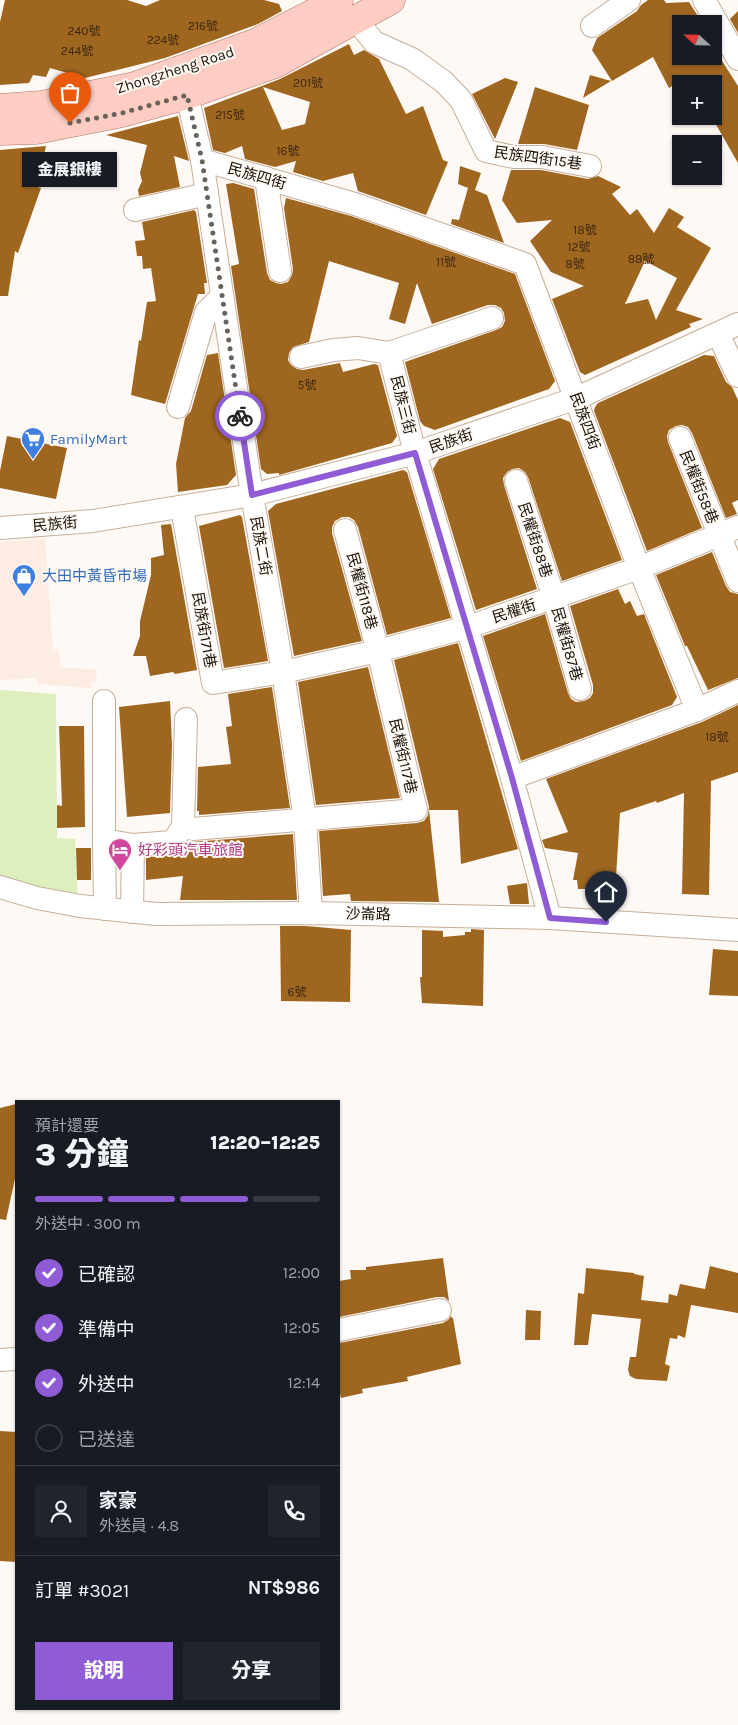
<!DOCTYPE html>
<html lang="zh-TW">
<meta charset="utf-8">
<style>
:root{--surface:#171b24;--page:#20242c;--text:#f1f3f6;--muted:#9ea1a6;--line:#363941;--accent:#8f5cd5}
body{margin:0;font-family:Karla,"Noto Sans TC",sans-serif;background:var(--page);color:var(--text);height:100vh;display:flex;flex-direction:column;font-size:19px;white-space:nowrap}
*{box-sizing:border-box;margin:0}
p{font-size:16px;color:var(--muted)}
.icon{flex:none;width:28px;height:28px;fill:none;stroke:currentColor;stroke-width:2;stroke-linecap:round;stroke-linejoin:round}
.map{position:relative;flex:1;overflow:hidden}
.panel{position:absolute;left:15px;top:1100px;width:325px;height:610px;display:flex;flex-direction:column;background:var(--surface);border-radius:0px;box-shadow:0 1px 4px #0004}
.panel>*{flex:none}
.needle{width:32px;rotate:292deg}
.fabs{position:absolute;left:672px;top:15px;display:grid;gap:10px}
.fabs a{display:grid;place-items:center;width:50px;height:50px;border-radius:0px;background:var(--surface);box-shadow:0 1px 4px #0004;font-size:25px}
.pin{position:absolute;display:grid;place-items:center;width:42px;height:42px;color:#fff;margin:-51px -21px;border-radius:50% 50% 50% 0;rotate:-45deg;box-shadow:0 0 5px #0007}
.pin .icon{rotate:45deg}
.courier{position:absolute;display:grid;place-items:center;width:50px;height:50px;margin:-25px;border:4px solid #8f5cd5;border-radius:50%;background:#fff;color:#222;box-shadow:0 1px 6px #0007}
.bubble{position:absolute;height:35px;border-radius:0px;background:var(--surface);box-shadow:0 1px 4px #0004;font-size:16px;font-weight:800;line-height:35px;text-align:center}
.headline em{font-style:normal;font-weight:800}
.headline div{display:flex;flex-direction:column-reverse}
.headline{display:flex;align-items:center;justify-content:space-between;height:85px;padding:0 20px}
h1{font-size:32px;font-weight:800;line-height:38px}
.bar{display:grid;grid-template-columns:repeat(4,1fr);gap:8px 5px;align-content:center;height:60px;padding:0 20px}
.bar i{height:6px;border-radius:4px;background:var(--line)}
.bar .selected{background:var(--accent)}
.bar p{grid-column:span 4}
.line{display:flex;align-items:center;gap:12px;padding:0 20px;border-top:1px solid var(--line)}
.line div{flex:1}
.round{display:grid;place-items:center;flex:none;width:52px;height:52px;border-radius:0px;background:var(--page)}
ol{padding:0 20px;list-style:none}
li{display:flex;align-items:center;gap:15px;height:55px}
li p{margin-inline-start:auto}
li .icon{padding:5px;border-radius:50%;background:var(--accent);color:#fff;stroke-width:4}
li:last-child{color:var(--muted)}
li i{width:28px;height:28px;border:2px solid var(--line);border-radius:50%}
.primary-button{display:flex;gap:10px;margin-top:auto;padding:10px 20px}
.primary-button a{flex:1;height:58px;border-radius:0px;background:var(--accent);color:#fff;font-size:20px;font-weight:800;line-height:58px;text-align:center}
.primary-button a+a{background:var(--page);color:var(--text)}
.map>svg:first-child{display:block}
</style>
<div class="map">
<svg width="738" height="1725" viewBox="0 0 738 1725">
<rect width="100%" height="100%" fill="#fef9f4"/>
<polygon fill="#fdece1" points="45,538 53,651 59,652 61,668 97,669 96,681 91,682 91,688 37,684 37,678 0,680 0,542"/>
<polygon fill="#ddefbc" points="0,690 56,694 57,838 75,839 78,897 0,878"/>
<g fill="#9f6620" fill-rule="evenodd">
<polygon points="5,0 127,0 146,6 160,0 264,0 279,4 282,11 258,24 165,58 85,78 50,68 46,77 33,75 29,83 0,85 0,22"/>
<polygon points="648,0 664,0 666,3 689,2 703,24 681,24 681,56 714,56 714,43 720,55 717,56 719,56 738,86 738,163 714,121 714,84 675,84 669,88 653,57 612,81 592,50 597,38 637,11 641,5"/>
<polygon points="738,11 738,33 730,19"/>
<path d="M349 44 354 55 364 50 379 59 406 114 423 106 443 160 448 162 426 215 358 191 353 173 323 181 293 172 296 161 275 167 245 159 242 146 225 153 213 150 204 108 280 79ZM263 87 310 102 305 124 282 130Z"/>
<polygon points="590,75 611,81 583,98"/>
<polygon points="505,78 518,82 495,139 472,94"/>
<polygon points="535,87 589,105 577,150 544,144 518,144"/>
<polygon points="178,116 189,161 174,156 180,187 139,196 138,190 142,181 140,173 147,145 106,135"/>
<polygon points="46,146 37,187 41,188 18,253 15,251 8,296 0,296 0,150"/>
<polygon points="460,166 481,173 475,190 487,195 504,243 451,224 452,219 459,220 468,188 458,184"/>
<path d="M511 170H541L588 179 598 176 621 187 612 194 630 215 637 209 654 233 669 208 684 217 677 227 711 248 676 310 703 319 689 324 691 327 585 375 580 372 552 299 584 286 551 272 530 241 552 220 517 223 502 200ZM645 261 677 278 656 320 648 299 625 304Z"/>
<polygon points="233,183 254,189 267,273 270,280 276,283 281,284 288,282 292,275 293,269 284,208 286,198 351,216 515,274 555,381 549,389 435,430 424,426 420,421 405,362 496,330 502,327 505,321 504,313 501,308 495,305 488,305 432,324 417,283 405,324 389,319 399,283 329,261 309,342 293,347 289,353 288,360 291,365 297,369 303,370 340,363 343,372 374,364 378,365 397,436 392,443 279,475 279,473 267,474 261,469 231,266 239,264 226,184"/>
<polygon points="194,210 196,212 207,283 204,283 205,294 198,294 165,404 131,395 139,340 141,341 147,302 156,301 151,268 143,269 142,256 137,256 135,241 145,240 142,222"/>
<polygon points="218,353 236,475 227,485 178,492 176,464 185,418 191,411 207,355"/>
<polygon points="704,355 714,356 726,382 732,387 738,400 738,500 732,503 737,514 726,518 692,433 688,427 682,425 676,426 669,430 667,436 668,442 702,528 647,551 594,411 595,407 598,403"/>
<polygon points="560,418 570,422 622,560 562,581 528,477 525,472 519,468 512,469 507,472 503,478 504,485 537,589 476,610 433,469 439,459"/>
<polygon points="7,436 67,448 56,499 0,488 0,471"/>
<polygon points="403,470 407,472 451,618 387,635 358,527 354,520 349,517 342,517 335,521 332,527 332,533 362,641 294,656 268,511 276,504"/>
<polygon points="240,515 242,517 268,661 224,668 199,526"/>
<polygon points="171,524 197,670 175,674 173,672 150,676 146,656 133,656 140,636 140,621 151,575 151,558 164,555 161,525"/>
<polygon points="712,552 726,586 730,592 738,594 738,678 708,690 687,646 685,646 656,575"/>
<polygon points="618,589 625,604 630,601 637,616 644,614 677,697 672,705 521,761 483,636 545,614 568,693 571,699 576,702 584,701 590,698 593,693 593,685 570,606"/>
<polygon points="458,643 518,849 461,864 458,810 429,810 439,902 351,901 350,894 323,896 319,831 417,823 424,821 428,815 429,807 394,660"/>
<polygon points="368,667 400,798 316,805 298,682"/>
<polygon points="272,687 290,808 199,815 199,811 197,811 198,767 231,764 226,727 232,726 228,694"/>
<polygon points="170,701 172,745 170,813 127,817 119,707"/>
<polygon points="738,705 738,772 711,781 709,895 682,894 684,793 657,803 656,801 620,813 614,909 592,908 593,889 578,889 577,880 573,880 578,853 545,848 542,840 568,832 546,779 702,722"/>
<polygon points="59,726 84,726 85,827 57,828 57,805 62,806"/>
<polygon points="293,834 297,900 180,900 183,876 146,880 146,857 174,855 181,852 190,851 189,843 192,842"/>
<polygon points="76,848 91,848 91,880 77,880"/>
<polygon points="527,883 529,904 510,904 507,886"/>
<polygon points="280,926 306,926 351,930 350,1002 281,1001"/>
<polygon points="471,929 484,930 483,1006 422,1003 420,977 422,977 422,930 443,931 443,937 465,935 465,932 471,932"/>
<polygon points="713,949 738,951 738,996 709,995"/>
<polygon points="16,1104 16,1174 6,1220 0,1219 0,1108"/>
<polygon points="443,1258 449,1301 444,1297 437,1297 339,1317 339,1281 351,1279 350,1270 366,1270 366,1267"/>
<polygon points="710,1266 738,1273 738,1313 691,1305 685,1338 678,1335 677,1339 670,1338 665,1364 670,1366 667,1381 636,1379 630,1376 628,1370 630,1357 636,1357 641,1319 592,1314 588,1345 574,1345 578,1293 584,1294 586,1268 634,1273 634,1274 644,1276 641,1300 668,1303 669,1294 677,1296 680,1284 705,1289"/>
<polygon points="526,1310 541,1311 540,1340 525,1340"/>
<polygon points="451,1316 452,1318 453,1318 461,1364 407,1377 408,1381 362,1389 363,1393 341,1398 339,1389 339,1343 443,1323 448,1320"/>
<polygon points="0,1431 16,1432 16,1562 0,1561"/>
</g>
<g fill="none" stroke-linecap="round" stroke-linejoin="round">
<g stroke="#c6af99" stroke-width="24">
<g id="minor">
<polyline points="704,0 738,59"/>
<polyline points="356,20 374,42 412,59 444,82 461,100 486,151 514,157 542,157 590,166"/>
<polyline points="592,26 629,0"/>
<polyline points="187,95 202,160 252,495 283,672 305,820 311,913"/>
<polyline points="202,160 355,204 525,264 639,568 697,710 512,778"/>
<polyline points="266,178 280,271"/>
<polyline points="135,210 207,194"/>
<polyline points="718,334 738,376"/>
<polyline points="389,353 415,453 512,778 550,918"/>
<polyline points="301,357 333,350 358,348 389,353 492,318"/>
<polyline points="178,407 206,312 222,296"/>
<polyline points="680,438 738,581"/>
<polyline points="516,481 554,598 580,689"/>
<polyline points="182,508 213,683 283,672 378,651 468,627 639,568 738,527"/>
<polyline points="0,528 93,521 252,495 415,453 577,398 738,324"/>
<polyline points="104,701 104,840 133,845 173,842 183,826 186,719"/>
<polyline points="697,710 738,691"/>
<polyline points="193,829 416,810 378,651 345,530"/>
<polyline points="104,840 105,909"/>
<polyline points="0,887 37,898 80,906 156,914 311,913 550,918 738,930"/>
<polyline points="132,912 133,845"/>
<polyline points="339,1330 440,1310"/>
<polyline points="0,1360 16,1359"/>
</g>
</g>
<g stroke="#ad7569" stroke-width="29">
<g id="major">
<polyline points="0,108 41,105 135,86 255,43 339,0"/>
<polyline points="0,131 36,130 122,113 187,95 275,64 391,0"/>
</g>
</g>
<use href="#minor" stroke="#fff" stroke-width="22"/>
<use href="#major" stroke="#fdcdc4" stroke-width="28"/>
</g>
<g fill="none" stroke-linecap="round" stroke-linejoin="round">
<polyline stroke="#6a635c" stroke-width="5" stroke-dasharray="0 9" points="70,123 122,113 187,95 202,160 240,416"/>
<polyline stroke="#8f5cd5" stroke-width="6" points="240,416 252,495 415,453 512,778 550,918 606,922"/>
</g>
<defs>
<g id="supermarket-pin" transform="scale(1.25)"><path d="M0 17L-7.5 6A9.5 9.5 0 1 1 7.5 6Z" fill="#3f7fe0" stroke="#fef9f4"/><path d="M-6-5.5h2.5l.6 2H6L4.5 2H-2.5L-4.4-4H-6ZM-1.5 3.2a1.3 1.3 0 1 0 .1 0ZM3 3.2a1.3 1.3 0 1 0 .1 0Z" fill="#fff"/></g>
<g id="shop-pin" transform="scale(1.25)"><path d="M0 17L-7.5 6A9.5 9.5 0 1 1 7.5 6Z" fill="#3f7fe0" stroke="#fef9f4"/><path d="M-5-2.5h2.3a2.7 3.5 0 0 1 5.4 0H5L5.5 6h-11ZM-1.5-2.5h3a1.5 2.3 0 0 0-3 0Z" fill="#fff"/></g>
<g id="hotel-pin" transform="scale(1.25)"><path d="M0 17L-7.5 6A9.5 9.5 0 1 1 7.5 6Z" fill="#d1479c" stroke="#fef9f4"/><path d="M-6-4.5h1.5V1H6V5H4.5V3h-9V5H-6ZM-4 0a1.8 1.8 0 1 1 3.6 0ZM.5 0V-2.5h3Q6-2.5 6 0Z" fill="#fff"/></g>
</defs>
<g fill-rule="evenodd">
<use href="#supermarket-pin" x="33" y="439"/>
<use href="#shop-pin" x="24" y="576"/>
<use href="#hotel-pin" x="120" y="850"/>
</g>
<g text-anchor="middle" stroke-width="4" stroke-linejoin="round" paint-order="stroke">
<g font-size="12" fill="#3b2710">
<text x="203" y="30">216號</text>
<text x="84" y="35">240號</text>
<text x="163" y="44">224號</text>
<text x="77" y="55">244號</text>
<text x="308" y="87">201號</text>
<text x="230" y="119">215號</text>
<text x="288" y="155">16號</text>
<text x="585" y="234">18號</text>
<text x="579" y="251">12號</text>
<text x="641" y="263">88號</text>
<text x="446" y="266">11號</text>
<text x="575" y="268">8號</text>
<text x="307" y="389">5號</text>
<text x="717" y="741">18號</text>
<text x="297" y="996">6號</text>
</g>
<g font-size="15" fill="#1a120a" stroke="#fef9f4">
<text transform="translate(175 70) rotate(-18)" y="5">Zhongzheng Road</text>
<text transform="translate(538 158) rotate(8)" y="5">民族四街15巷</text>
<text transform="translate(257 176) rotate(16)" y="5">民族四街</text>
<text transform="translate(403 405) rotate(76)" y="5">民族三街</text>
<text transform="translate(585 421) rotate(70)" y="5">民族四街</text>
<text transform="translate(451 441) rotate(-19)" y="5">民族街</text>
<text transform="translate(699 487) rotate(68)" y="5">民權街58巷</text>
<text transform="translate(55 524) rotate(-5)" y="5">民族街</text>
<text transform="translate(535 540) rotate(72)" y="5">民權街88巷</text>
<text transform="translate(261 546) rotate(80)" y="5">民族二街</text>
<text transform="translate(362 591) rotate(75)" y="5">民權街118巷</text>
<text transform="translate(514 611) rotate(-18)" y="5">民權街</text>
<text transform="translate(204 630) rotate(80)" y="5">民族街171巷</text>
<text transform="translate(567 644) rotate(74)" y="5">民權街87巷</text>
<text transform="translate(403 756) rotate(77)" y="5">民權街117巷</text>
<text transform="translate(368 914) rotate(1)" y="5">沙崙路</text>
</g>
<g font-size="15" fill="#366cbe" stroke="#fef9f4" text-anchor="start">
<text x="50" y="444">FamilyMart</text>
<text x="42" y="581">大田中黃昏市場</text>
</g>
<g font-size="15" fill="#b23c85" stroke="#fef9f4" text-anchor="start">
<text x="138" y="855">好彩頭汽車旅館</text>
</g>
</g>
</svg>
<div class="fabs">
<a><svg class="needle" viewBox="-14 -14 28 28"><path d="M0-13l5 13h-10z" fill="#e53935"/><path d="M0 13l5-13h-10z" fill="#9ea1a6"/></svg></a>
<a>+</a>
<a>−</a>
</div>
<div class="pin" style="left:70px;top:123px;background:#ea580c"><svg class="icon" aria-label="bag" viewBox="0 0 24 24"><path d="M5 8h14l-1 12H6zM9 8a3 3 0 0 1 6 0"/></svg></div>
<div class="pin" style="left:606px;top:922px;background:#1f2937"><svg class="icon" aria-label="home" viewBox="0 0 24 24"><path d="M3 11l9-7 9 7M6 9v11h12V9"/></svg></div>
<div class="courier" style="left:240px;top:416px"><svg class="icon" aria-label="bike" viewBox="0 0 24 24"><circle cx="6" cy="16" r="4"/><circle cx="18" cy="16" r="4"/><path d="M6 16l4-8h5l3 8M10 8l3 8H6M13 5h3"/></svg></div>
<div class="bubble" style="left:22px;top:152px;width:95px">金展銀樓</div>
<section class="panel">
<div class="headline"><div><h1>3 分鐘</h1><p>預計還要</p></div><em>12:20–12:25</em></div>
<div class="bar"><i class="selected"></i><i class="selected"></i><i class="selected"></i><i></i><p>外送中 · 300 m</p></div>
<ol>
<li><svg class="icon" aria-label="check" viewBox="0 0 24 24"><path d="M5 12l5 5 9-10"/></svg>已確認<p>12:00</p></li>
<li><svg class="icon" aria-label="check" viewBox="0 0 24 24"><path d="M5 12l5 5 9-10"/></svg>準備中<p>12:05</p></li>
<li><svg class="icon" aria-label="check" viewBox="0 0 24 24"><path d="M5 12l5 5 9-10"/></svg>外送中<p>12:14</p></li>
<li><i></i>已送達</li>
</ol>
<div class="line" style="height:90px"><a class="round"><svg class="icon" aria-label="person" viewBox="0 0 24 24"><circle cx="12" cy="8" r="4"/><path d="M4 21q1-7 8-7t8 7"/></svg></a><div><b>家豪</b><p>外送員 · 4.8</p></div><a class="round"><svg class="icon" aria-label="phone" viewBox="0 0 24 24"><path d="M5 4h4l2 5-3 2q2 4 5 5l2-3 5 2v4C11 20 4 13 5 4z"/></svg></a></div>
<div class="line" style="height:65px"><div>訂單 #3021</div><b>NT$986</b></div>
<div class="primary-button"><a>說明</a><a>分享</a></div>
</section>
</div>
